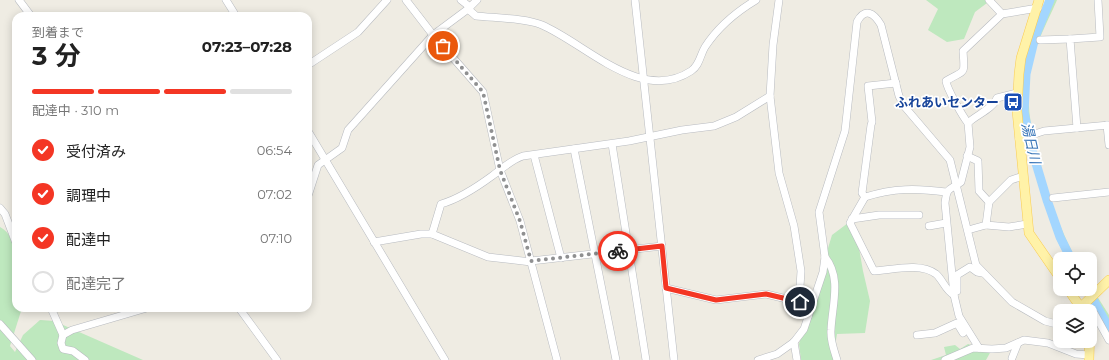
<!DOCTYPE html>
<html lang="ja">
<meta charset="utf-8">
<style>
:root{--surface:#fff;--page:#f6f6f6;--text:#222;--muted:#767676;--line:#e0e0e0;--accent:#f43624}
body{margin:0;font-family:Montserrat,"Noto Sans JP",sans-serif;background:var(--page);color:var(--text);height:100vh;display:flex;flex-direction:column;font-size:15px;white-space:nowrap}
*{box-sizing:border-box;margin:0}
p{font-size:13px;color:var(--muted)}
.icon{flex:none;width:22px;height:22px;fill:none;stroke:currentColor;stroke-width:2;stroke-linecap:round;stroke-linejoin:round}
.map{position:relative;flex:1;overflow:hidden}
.sheet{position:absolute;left:12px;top:12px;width:300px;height:300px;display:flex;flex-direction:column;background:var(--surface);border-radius:12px;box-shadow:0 2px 10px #0003}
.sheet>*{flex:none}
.buttons{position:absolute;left:1053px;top:252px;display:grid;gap:8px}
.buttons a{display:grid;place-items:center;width:44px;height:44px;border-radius:8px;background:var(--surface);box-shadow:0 2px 10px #0003;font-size:20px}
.pin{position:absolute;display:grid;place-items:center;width:34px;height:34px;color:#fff;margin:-17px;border:2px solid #fff;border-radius:50%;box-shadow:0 1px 4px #0007}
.courier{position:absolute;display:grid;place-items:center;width:40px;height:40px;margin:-20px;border:3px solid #f43624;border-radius:50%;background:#fff;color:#222;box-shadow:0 1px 5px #0007}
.overview em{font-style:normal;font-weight:700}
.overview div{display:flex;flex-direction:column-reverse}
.overview{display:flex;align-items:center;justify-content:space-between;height:68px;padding:0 20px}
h1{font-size:26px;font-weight:700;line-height:30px}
.bar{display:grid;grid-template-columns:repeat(4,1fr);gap:6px 4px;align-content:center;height:48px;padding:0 20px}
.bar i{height:5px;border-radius:3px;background:var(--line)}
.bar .on{background:var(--accent)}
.bar p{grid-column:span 4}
ol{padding:0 20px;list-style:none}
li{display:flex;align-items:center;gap:12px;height:44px}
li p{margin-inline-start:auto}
li .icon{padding:4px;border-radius:50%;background:var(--accent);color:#fff;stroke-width:4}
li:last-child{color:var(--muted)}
li i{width:22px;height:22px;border:2px solid var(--line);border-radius:50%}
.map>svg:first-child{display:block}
</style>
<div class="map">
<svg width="1109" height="360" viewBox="0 0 1109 360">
<rect width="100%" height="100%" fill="#efece3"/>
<g fill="#bee8be">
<polygon points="926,0 985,0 987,3 975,12 964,39 947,42 928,30 938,9"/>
<path d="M1048 0H1057C1047 23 1034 46 1030 71 1021 124 1051 212 1076 259H1067L1057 240 1046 206 1020 119 1022 62Z"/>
<polygon points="848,223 859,248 863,271 870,301 865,333 837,334 834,352 837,360 801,360 799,344 832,235"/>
<path d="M0 227C24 240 16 284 16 308H22L10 346 15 352 23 335 40 320 54 321 143 360H0Z"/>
<polygon points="1090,285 1109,315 1109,334 1085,289 1090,289"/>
<polygon points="968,344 991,351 986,360 931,360 946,355 944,347 955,345 960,349"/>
</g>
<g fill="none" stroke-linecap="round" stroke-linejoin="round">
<g stroke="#a3d6ff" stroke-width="9">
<polyline points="1050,0 1035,37 1026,74 1024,112 1032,150 1047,200 1060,237 1071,259"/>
<polyline points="1087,289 1109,328"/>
</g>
<g stroke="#b8bbc0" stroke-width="8">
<g id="minor">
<polyline points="19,0 31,16"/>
<polyline points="226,0 236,16"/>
<polyline points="406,0 433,35 483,92 500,170 520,221 557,360"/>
<polyline points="461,0 470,7"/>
<polyline points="635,0 674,360"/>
<polyline points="779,0 773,45 770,96 779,173 794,226 801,271 799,302 808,316"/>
<polyline points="989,0 1002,14"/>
<path d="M468 9 476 16C494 18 526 18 542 25 586 44 641 104 691 71 700 65 700 55 705 47 718 27 736 12 756 0"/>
<polyline points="1040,40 1070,39"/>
<polyline points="308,65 358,32 387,0"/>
<path d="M896 83 868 86 872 122 871 125 862 193 865 197 850 223 874 271C892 270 920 262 936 274 943 280 945 290 954 295"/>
<path d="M968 123C963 117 947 89 946 81 965 69 965 77 963 51L1002 14 1038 8"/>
<polyline points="1107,125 1109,145"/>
<polyline points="1077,128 1070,39 1100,37 1098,0"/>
<polyline points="308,131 445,360"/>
<polyline points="1019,139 1044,131 1109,125"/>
<polyline points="612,144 646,360"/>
<polyline points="574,149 616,360"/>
<polyline points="534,155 561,258"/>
<polyline points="967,156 978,161 979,191 989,202 1011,180 1023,176"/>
<polyline points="308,196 318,165 342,148 348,130 433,35 468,9 477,0"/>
<path d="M865 197C894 188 916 188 946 192"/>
<polyline points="1053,198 1109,192"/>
<polyline points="0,208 5,214 16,243"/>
<polyline points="852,219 879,215 919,215"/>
<polyline points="986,225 1009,227 1027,224"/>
<polyline points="929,226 946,223"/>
<polyline points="968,230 986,225 989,202"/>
<path d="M432 234 441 204C459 199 477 187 492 176 503 168 511 160 523 156L629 141 682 130 714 126 736 117 770 96"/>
<polyline points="374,242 421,234 432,234 488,257 531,262"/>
<path d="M825 257C842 278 832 305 831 330 830 340 834 350 837 360"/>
<polyline points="531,261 662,246"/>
<polyline points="666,288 716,300 766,294 799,302"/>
<polyline points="957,291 957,275 970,267 977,272 982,273"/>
<polyline points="51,308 63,335 61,343 63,349 73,351 85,360"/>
<polyline points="239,308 277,360"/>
<polyline points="1089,311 1094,313 1109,340"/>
<polyline points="0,324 32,360"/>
<polyline points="63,335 72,330 147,308"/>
<polyline points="917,335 935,333 957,323 963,333"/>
<polyline points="794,342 797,360"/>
<path d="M979 348 959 316 954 295 945 203C947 186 949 191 961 182L970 147 968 123C976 115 993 109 997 98L1017 93"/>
<polyline points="1012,358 1018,343"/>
<path d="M758 360 777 354 794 342 804 329 823 272 825 257 819 212 845 131 857 22C865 7 874 13 881 25L899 96 904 106 950 160 976 265 1012 302 1045 321 1060 325"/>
<polyline points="945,360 973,348 992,349 1006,348 1024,340 1048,343 1076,354 1089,355"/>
</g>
</g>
<g stroke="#facc51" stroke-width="10">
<g id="major">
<polyline points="1039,0 1021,58 1019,74 1017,111 1029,233 1060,278"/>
<polyline points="1068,289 1083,311"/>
<polyline points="1081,307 1109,280"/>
<polyline points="1089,360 1090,327"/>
</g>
</g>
<use href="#minor" stroke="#fff" stroke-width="7"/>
<use href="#major" stroke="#fff2a8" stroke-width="9"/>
</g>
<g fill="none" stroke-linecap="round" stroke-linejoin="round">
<polyline stroke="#8f9091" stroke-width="4" stroke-dasharray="0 7.2" points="443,46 483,92 500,170 520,221 531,261 618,251"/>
<polyline stroke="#f43624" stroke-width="5" points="618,251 662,246 666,288 716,300 766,294 800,302"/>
</g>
<defs>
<g id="bus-square" transform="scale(1)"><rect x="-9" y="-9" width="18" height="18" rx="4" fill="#1a4fb4" stroke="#fff"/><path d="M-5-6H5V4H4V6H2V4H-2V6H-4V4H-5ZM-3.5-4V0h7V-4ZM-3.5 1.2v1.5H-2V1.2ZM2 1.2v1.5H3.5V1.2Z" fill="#fff"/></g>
</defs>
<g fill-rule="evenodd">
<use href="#bus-square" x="1013" y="102"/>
</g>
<g text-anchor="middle" stroke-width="3.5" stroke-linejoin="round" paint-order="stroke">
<g font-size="13" font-weight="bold" fill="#164399" stroke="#fff" text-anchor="end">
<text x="999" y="107">ふれあいセンター</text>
</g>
<g font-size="14" font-style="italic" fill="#3976b8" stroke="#fff">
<text transform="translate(1031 143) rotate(77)" y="5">湯日川</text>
</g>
</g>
</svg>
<div class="buttons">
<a><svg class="icon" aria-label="locate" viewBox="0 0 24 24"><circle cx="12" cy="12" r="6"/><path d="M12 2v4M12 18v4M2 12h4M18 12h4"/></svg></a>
<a><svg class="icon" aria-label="layers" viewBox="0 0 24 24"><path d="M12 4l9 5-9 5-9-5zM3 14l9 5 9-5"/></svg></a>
</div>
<div class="pin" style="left:443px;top:46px;background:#ea580c"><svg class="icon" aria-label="bag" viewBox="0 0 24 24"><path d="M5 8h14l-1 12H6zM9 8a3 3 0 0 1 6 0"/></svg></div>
<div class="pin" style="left:800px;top:302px;background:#1f2937"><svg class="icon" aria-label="home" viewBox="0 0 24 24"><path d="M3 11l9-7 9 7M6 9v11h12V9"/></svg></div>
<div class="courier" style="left:618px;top:251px"><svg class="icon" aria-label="bike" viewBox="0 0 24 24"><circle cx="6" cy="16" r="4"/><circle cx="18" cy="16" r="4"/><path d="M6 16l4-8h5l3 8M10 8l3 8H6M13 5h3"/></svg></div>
<section class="sheet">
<div class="overview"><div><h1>3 分</h1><p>到着まで</p></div><em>07:23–07:28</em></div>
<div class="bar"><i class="on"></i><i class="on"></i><i class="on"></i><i></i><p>配達中 · 310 m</p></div>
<ol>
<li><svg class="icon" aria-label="check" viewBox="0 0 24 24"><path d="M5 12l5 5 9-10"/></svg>受付済み<p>06:54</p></li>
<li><svg class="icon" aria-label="check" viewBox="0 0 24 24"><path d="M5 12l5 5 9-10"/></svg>調理中<p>07:02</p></li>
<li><svg class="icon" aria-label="check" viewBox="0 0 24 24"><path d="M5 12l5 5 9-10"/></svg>配達中<p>07:10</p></li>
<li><i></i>配達完了</li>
</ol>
</section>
</div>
